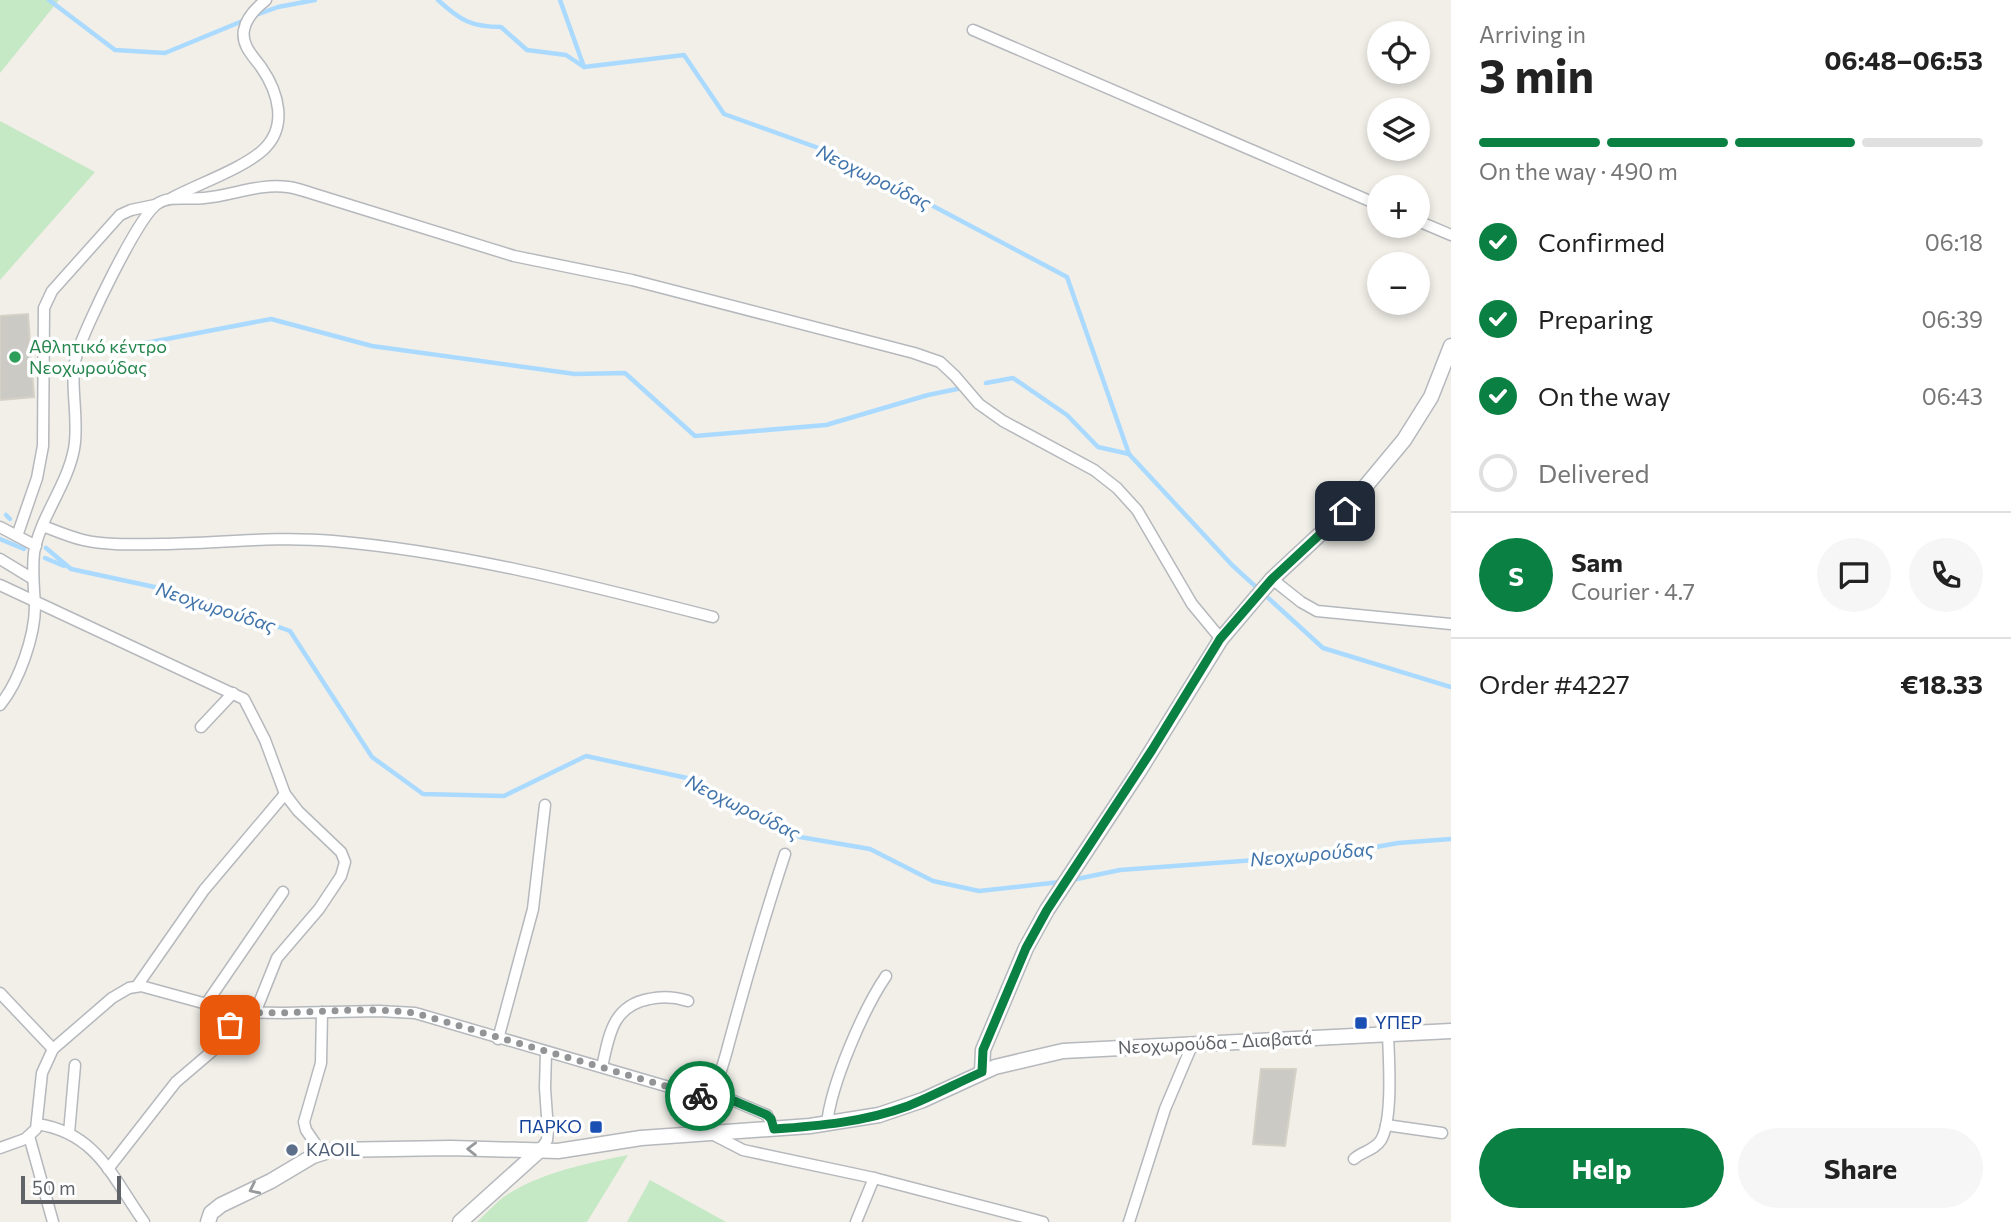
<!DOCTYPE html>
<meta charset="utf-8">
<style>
:root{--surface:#fff;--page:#f6f6f6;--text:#222;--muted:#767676;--line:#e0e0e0;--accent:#0b8043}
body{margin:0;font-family:Commissioner,sans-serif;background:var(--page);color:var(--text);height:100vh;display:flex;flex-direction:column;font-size:26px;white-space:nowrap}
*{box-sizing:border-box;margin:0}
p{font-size:23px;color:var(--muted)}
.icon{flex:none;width:38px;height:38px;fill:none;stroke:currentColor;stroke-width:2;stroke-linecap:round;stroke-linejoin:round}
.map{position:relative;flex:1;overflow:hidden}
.panel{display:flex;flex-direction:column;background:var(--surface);width:560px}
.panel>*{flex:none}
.fabs{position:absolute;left:1367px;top:21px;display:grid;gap:14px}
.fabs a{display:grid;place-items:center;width:63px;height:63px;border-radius:50%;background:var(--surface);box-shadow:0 4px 10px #0003;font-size:35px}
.scale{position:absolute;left:21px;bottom:18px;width:100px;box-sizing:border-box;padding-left:7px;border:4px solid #5f6368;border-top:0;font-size:19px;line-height:24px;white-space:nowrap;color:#5f6368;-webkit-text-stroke:5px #fff;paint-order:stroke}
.pin{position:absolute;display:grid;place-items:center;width:60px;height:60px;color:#fff;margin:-30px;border-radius:14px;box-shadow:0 4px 10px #0006}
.courier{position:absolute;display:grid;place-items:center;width:70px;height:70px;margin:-35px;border:5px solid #0b8043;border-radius:50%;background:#fff;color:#222;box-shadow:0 2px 9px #0007}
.headline em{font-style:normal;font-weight:700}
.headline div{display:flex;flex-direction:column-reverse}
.headline{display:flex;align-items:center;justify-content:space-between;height:119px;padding:0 28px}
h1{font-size:46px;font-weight:700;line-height:52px}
.bar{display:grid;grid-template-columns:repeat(4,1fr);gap:10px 7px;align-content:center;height:84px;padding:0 28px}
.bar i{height:9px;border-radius:5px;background:var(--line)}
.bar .on{background:var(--accent)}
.bar p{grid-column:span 4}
.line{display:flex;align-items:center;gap:18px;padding:0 28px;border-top:2px solid var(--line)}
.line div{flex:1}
.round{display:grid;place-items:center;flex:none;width:74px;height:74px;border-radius:37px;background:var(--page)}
ol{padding:0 28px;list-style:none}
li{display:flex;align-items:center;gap:21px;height:77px}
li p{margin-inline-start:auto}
li .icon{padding:7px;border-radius:50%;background:var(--accent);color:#fff;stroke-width:4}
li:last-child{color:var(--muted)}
li i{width:38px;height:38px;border:4px solid var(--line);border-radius:50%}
.button{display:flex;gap:14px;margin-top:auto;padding:14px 28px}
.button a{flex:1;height:80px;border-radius:42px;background:var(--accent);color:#fff;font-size:28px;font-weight:700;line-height:80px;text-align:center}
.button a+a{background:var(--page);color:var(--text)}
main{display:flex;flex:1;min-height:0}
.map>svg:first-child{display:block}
</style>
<main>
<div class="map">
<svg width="1451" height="1222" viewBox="0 0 1451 1222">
<rect width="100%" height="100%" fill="#f1efe8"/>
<g fill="#c5e8c5">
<polygon points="0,0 59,0 0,73"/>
<polygon points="0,121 95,172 0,280"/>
<path d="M628 1155 587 1222H477C486 1214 495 1203 505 1196 540 1173 587 1163 628 1155Z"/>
<polygon points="650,1180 726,1222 627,1222"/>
</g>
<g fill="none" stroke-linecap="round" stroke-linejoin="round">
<g stroke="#aadaff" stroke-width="4.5">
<polyline points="49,0 115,50 165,53 245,20"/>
<path d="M438 0C460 20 471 27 501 27L527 50 566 55 584 67"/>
<polyline points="560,0 584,67 684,55 724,114 835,154 1067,277 1129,454 1232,565 1323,648 1451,687"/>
<polyline points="253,16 278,7 315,0"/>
<polyline points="130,346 271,319 372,346 575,374 625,373 695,436 826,425 928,395 962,388"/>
<polyline points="986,383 1013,378 1067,415 1098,447 1129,454"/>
<polyline points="6,515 10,519"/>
<polyline points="0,539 24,549"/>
<polyline points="46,548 71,569 187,594 290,631 372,757 423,794 504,796 586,756 687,778 800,837 870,849 933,881 979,891 1060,882"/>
<polyline points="45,558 64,566"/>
<polyline points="1072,880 1120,870 1337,854 1398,843 1451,839"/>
</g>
</g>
<g fill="#cccac5" stroke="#d6d1c6" stroke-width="2">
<polygon points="28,314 34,397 0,400 0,316"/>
<polygon points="1261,1069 1296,1069 1285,1146 1253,1144"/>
</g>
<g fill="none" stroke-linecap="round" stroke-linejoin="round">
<g stroke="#b5b8bc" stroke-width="13">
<g id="minor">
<polyline points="973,30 1379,205"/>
<path d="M172 198C198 184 242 169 263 150 288 127 279 93 261 67 253 56 241 45 244 30 246 18 257 7 266 0"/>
<polyline points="1418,221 1451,235"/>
<path d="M43 526C56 531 70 537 83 540 109 546 137 544 163 544 220 543 276 536 333 541 461 552 588 585 713 617"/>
<polyline points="0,527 36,546"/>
<polyline points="17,536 37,478 43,446 44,308 52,291 120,215 131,210 155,205"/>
<polyline points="0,559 33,579"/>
<polyline points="1272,579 1301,602 1317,611 1451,624"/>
<polyline points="0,585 244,699 265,740 285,794 298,811 341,852 345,862 341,876 319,909 277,958 255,1013"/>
<path d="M0 705C19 682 35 636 35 606 34 588 32 571 34 553 40 517 67 486 74 449 80 419 68 382 77 354 84 329 138 217 157 204 170 195 188 200 204 198 231 196 259 183 288 187 296 188 305 191 314 194L514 256 632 280 914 353 940 362 955 376 979 404 1003 421 1094 470 1117 488 1137 510 1192 604 1221 639"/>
<polyline points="201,727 233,693"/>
<path d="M785 854C763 921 744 987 726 1054 719 1079 707 1107 710 1133L743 1150 874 1178 1043 1222"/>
<polyline points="137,986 204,890 285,794"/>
<polyline points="0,993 53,1049"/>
<polyline points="206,1004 283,892"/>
<polyline points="498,1039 533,909 545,805"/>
<path d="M602 1067C609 1036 612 1006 649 999 663 996 675 997 688 1001"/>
<path d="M37 1124C97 1133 112 1177 144 1222"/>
<path d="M827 1124C831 1084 863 1010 886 976"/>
<polyline points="1386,1125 1442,1133"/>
<polyline points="69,1133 75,1065"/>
<polyline points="29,1136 53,1222"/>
<polyline points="0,1148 25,1139 36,1129 42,1073 53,1049 112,998 129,988 141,986 236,1012 283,1013 379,1011 415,1013 693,1094 727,1098 767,1115 774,1129"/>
<polyline points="540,1150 547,1140 548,1131 545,1088 546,1052"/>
<polyline points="321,1152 306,1130 304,1122 321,1063 322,1012"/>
<path d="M1354 1159C1362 1151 1374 1151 1381 1140 1393 1119 1389 1061 1388 1035"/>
<polyline points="108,1169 176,1082 217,1047 236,1012"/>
<polyline points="856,1222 874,1178"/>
<polyline points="1129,1222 1165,1109 1193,1043"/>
</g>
</g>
<g stroke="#b5b8bc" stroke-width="17">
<g id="tertiary">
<polyline points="982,1072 983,1050 1026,948 1047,910 1139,771 1221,639 1272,579 1345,511 1404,440 1431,397 1451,346"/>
<polyline points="208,1222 211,1213 221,1205 271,1181 313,1156 332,1150 451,1148 558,1151 641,1138 810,1126 879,1115 923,1100 995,1067 1063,1051 1451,1031"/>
<polyline points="460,1222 540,1150"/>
</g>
</g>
<use href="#minor" stroke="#fff" stroke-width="10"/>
<use href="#tertiary" stroke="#fff" stroke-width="14"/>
</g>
<defs><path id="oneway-chevron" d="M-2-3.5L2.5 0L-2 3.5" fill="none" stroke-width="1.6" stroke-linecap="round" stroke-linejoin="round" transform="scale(1.75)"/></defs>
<g stroke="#979a9d">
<use href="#oneway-chevron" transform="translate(472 1149) rotate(-179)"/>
<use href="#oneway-chevron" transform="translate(254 1189) rotate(154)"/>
</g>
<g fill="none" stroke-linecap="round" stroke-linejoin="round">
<path stroke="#929495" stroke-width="7" stroke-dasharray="0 12.6" d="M230 1025 236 1012C296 1016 356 1005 415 1013L700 1096"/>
<path stroke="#0b8043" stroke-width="9" d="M700 1096 727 1098 767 1115 771 1119 774 1129C819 1126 864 1122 908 1106 933 1096 957 1083 982 1072L983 1050 1026 948 1047 910 1152 750 1220 639 1272 579 1345 511"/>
</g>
<circle fill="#2e9e5b" stroke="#fff" stroke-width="2.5" cx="15" cy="357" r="7"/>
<g fill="#1a4fb4" stroke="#fff" stroke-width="2.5">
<rect x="1354" y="1016" width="14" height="14" rx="3.5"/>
<rect x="589" y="1120" width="14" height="14" rx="3.5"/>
</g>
<circle fill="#5c6f8a" stroke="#fff" stroke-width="2.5" cx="292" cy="1150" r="7"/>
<g text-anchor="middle" stroke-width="7" stroke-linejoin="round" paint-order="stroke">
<g font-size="18" fill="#27864d" stroke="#fff" text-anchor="start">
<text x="29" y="353">Αθλητικό κέντρο<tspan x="29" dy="21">Νεοχωρούδας</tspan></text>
</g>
<g font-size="18" fill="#164399" stroke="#fff" text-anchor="start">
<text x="1375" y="1029">ΥΠΕΡ</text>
<text x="582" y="1133" text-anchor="end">ΠΑΡΚΟ</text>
</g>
<g font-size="18" fill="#5f6368" stroke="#fff">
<text transform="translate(1215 1043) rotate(-3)" y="6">Νεοχωρούδα - Διαβατά</text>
</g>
<g font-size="18" fill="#4e5e75" stroke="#fff" text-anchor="start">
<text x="306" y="1156">KAOIL</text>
</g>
<g font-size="19" font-style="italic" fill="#4174aa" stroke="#fff">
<text transform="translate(874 177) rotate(26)" y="7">Νεοχωρούδας</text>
<text transform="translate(216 607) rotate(18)" y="7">Νεοχωρούδας</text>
<text transform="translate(743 807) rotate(26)" y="7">Νεοχωρούδας</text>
<text transform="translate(1312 854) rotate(-5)" y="7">Νεοχωρούδας</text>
</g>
</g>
</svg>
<div class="fabs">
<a><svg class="icon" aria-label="locate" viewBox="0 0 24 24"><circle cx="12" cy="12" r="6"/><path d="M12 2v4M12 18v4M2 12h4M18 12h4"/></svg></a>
<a><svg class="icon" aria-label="layers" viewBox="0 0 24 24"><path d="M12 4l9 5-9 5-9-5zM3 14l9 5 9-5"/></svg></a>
<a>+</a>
<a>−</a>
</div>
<div class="scale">50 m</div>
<div class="pin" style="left:230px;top:1025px;background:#ea580c"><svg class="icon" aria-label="bag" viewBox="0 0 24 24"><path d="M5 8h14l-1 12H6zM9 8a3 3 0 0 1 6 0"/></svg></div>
<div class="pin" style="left:1345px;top:511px;background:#1f2937"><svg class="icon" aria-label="home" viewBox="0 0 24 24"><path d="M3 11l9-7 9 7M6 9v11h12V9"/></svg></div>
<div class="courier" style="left:700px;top:1096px"><svg class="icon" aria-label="bike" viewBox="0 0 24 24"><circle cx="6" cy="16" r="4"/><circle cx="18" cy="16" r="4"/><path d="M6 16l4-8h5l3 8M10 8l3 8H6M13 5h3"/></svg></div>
</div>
<section class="panel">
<div class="headline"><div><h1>3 min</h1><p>Arriving in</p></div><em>06:48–06:53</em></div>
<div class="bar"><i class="on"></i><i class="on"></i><i class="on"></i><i></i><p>On the way · 490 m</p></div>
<ol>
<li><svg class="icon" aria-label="check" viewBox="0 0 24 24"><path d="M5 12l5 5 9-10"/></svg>Confirmed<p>06:18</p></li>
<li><svg class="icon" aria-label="check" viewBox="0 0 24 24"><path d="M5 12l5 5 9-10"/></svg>Preparing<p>06:39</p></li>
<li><svg class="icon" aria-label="check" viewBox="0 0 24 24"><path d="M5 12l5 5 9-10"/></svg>On the way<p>06:43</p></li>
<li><i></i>Delivered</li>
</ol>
<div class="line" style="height:126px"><b class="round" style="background:var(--accent);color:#fff">S</b><div><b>Sam</b><p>Courier · 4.7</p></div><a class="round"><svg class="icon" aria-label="chat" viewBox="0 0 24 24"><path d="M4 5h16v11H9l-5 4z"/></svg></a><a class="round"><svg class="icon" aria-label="phone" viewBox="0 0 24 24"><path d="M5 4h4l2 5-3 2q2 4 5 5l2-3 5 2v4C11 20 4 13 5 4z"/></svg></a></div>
<div class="line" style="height:91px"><div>Order #4227</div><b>€18.33</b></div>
<div class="button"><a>Help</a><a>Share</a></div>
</section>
</main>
